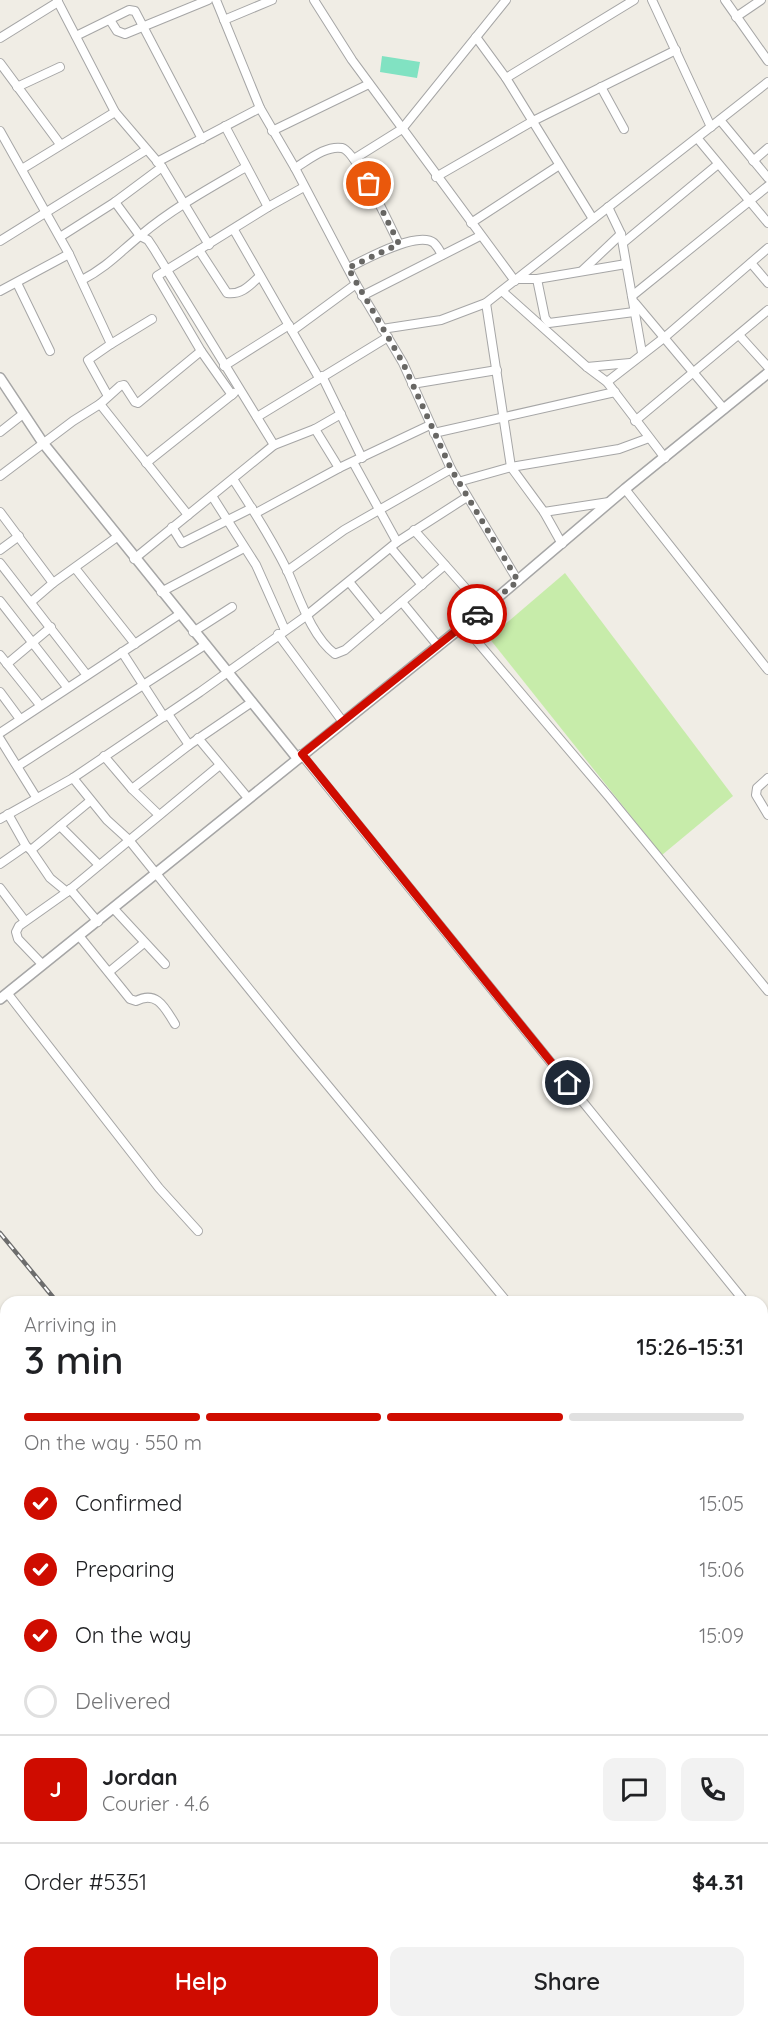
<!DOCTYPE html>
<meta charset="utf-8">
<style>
:root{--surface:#fff;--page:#f2f2f2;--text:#202124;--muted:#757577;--line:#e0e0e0;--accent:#cf0c00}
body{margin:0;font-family:Quicksand,sans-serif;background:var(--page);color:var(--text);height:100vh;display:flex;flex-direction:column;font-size:22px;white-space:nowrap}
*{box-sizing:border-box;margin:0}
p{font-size:20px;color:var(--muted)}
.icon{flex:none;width:33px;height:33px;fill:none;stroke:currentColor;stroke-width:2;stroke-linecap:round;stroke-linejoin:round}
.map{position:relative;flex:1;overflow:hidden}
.sheet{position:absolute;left:0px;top:1296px;width:768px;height:732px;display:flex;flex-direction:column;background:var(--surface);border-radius:18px 18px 0 0;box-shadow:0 2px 4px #0004}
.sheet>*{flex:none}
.pin{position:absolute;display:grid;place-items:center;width:51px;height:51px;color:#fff;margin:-26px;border:3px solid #fff;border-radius:50%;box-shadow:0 2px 6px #0007}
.courier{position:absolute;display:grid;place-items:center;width:60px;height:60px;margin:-30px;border:4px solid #cf0c00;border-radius:50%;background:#fff;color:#222;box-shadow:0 2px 8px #0007}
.overview em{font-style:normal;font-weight:600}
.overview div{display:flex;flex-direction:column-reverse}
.overview{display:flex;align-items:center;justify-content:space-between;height:102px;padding:0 24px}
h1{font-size:39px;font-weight:600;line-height:45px}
.bar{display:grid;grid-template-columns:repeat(4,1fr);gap:9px 6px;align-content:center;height:72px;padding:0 24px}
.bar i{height:8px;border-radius:4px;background:var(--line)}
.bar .active{background:var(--accent)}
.bar p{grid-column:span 4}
.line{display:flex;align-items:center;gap:15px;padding:0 24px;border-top:2px solid var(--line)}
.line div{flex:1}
.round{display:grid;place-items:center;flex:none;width:63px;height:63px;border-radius:12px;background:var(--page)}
ol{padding:0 24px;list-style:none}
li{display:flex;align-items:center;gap:18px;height:66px}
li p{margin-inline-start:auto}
li .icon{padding:6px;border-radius:50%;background:var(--accent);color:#fff;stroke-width:4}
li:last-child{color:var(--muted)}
li i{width:33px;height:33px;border:3px solid var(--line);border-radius:50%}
.cta{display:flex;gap:12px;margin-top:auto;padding:12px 24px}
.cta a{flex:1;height:69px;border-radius:12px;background:var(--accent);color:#fff;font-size:24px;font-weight:600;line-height:69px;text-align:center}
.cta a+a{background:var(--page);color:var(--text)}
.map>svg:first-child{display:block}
</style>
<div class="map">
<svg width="768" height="2028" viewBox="0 0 768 2028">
<rect width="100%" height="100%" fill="#f0ede5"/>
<polygon fill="#c7ecaa" points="565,573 733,796 662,855 489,638"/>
<polygon fill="#81e2c2" points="382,56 420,62 417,78 380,72"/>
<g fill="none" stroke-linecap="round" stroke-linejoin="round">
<g stroke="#a6a6a6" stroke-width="10">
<g id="minor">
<polyline points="57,0 115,112 162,167 209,245"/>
<polyline points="216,0 260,108 295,168 356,284 403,363 451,469 518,581"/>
<polyline points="314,0 352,60 515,281"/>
<polyline points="652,0 711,127"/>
<polyline points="725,0 768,61"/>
<polyline points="736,17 761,0"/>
<polyline points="110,20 117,31 125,34 208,0"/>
<polyline points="224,20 272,0"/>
<polyline points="76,36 129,10 135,11 202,139"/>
<polyline points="476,37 506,78 593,219"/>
<polyline points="0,38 58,2"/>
<polyline points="0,63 60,144"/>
<polyline points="506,78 634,0"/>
<polyline points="17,87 60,67"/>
<polyline points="601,87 624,129"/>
<polyline points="720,120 768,178"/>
<polyline points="225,126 268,207"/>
<polyline points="0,131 69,254 111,344 88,360 108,396"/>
<polyline points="272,131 369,84"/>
<polyline points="698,139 768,223"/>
<polyline points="354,159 402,129 506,0"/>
<polyline points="753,161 768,148"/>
<polyline points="157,162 260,108"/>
<path d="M295 168C307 161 326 145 342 148 356 151 391 228 399 244"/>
<polyline points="22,169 115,112"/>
<polyline points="436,177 533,121 676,50"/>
<polyline points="115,202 140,236 148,240 154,249 274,445"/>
<polyline points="608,207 621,234 642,353"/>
<polyline points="471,223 558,166"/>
<polyline points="234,230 319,378"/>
<polyline points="60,237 115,202 162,167"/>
<polyline points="0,241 146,150"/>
<polyline points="623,243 717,165"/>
<path d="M199 250 227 293C242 295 250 285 260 276"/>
<polyline points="751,263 768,283"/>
<path d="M348 268C364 260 418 230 434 243 437 246 440 251 442 255"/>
<polyline points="583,270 621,234"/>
<polyline points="518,279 537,279 626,264"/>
<polyline points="537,279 545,318 549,323 634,312"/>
<path d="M82 280C107 267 120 252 141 235 173 208 210 188 246 167"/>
<polyline points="17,283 50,351"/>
<polyline points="0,291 69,254"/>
<polyline points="502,291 587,367 607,382 665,458"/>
<polyline points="362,296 480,236"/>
<polyline points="632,296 768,186"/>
<polyline points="486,303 511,467 544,512 562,544"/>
<polyline points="635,303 724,409"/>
<polyline points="382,329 441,320 486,303 768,82"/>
<polyline points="292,331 356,284"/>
<polyline points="739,335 768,367"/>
<polyline points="111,344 152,319"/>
<polyline points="224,366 289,325"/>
<polyline points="587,367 630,363"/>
<polyline points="322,376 362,458"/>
<polyline points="607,382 665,337 768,248"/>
<polyline points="412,384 497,370"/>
<polyline points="232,395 201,351 157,276 268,207 304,187"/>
<polyline points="100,404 188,515"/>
<polyline points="257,417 388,337"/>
<polyline points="635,421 768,310"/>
<polyline points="315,429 339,468"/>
<polyline points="0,432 23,414"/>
<polyline points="434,433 615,392"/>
<polyline points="353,462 397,542"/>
<polyline points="146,463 234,393"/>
<polyline points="0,476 73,421 100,404 120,386 124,385 135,402 138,403 201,351"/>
<path d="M233 479C252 508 271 538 287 570 299 596 311 636 335 654L345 650 445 565"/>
<polyline points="458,482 511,467 619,449 649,438"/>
<polyline points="625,489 768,670"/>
<polyline points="212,496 256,565 285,630"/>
<polyline points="0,512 53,583"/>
<polyline points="544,512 609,502"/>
<polyline points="256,513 339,468 430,425"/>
<polyline points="172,527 182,543 252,508"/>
<polyline points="414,530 484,609"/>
<polyline points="391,548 422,585"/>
<polyline points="0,550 19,536"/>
<polyline points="134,559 274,445 315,429 341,414"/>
<polyline points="0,563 86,674"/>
<polyline points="75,568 135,644"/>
<polyline points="287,571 344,530 451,469"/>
<polyline points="350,583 380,620"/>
<polyline points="161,592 244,548"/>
<polyline points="0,601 67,687"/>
<polyline points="31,602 53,583 117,537"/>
<polyline points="402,602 438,646"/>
<polyline points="463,625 609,797 768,991"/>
<polyline points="193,632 232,607"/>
<polyline points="278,634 343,722"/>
<polyline points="122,652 164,717"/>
<polyline points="0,655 40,705"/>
<polyline points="7,664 51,627"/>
<polyline points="0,692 20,719"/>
<polyline points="168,714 189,745"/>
<polyline points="0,733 180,614"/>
<polyline points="198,738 248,798"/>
<polyline points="0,739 36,797"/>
<polyline points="301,754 745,1302"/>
<polyline points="104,756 132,789 159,815"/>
<polyline points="18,766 205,645"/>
<polyline points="73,778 107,820 129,840 296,1047 507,1302"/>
<polyline points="768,778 757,788 756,795 768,815"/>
<polyline points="132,789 189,745 252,702"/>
<polyline points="8,814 26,846 31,850"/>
<polyline points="0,819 73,778 200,692 306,616 397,542 467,497"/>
<polyline points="60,826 99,865"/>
<polyline points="0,864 26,846"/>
<polyline points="0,888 25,921"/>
<polyline points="70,889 98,922"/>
<polyline points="67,892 50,878 31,850 90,801"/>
<polyline points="114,909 165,964"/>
<path d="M80 937 130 999 136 1001C157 990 165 1008 175 1024"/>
<polyline points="42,964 18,939 16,932 19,926 67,892 220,765"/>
<polyline points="109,972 144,943"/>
<polyline points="8,994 159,1188 198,1231"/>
<polyline points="762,1323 768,1330"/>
<polyline points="762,1350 768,1345"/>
<polyline points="0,1377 6,1386"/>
<polyline points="762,1416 768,1411"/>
<polyline points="762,1424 768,1431"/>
<polyline points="762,1458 768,1455"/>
<polyline points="0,1477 6,1485"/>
<polyline points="762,1488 768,1485"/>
<polyline points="762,1537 768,1533"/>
<polyline points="0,1592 6,1586"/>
<polyline points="0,1665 6,1691"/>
<polyline points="762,1740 768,1720 764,1694"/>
<polyline points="0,1820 6,1819"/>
<polyline points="762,1834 768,1830"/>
<polyline points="0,1941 6,1939"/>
<polyline points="762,1943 768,1938"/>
<polyline points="0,1961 6,1987"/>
<polyline points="762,1967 768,1975"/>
<polyline points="0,2020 6,2018"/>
<polyline points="432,2022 434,2028"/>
<polyline points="630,2022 631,2028"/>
</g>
</g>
<g stroke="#a6a6a6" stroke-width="12">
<g id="tertiary">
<polyline points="0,378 43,443 297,758"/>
<polyline points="0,999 484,609 625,489 768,373"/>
</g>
</g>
<use href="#minor" stroke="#fff" stroke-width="8"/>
<use href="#tertiary" stroke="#fff" stroke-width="9"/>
<g stroke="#6d6d6d" stroke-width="4.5">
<g id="rail">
<polyline points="0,1233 57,1302"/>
<polyline points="762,1567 768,1563"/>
<polyline points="762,1579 768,1575"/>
<polyline points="552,2022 556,2028"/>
<polyline points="577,2022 580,2028"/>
</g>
</g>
<use href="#rail" stroke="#fff" stroke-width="2" stroke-dasharray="7" stroke-linecap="butt"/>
</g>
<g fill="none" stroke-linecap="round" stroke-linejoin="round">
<polyline stroke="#686764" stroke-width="6" stroke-dasharray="0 10.8" points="369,184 399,244 348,268 403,363 451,469 518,581 477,614"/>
<polyline stroke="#cf0c00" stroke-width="8" points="477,614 302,754 568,1083"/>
</g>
</svg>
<div class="pin" style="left:369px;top:184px;background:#ea580c"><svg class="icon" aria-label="bag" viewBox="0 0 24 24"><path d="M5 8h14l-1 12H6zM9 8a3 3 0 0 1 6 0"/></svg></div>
<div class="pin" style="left:568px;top:1083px;background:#1f2937"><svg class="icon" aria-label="home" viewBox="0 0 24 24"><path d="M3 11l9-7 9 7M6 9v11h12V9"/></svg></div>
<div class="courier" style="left:477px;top:614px"><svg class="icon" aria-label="car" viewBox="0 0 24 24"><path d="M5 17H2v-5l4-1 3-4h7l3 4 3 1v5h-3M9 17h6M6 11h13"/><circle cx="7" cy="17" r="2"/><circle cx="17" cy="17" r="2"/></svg></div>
<section class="sheet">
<div class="overview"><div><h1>3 min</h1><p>Arriving in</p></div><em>15:26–15:31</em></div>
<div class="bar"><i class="active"></i><i class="active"></i><i class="active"></i><i></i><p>On the way · 550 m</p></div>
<ol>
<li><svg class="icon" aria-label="check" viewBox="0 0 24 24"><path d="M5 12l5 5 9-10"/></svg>Confirmed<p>15:05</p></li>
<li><svg class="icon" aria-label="check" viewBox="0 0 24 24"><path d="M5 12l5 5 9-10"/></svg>Preparing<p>15:06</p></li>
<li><svg class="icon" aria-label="check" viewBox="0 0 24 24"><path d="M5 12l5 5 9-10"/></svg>On the way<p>15:09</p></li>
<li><i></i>Delivered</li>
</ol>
<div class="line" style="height:108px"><b class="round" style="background:var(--accent);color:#fff">J</b><div><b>Jordan</b><p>Courier · 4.6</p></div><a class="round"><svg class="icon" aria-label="chat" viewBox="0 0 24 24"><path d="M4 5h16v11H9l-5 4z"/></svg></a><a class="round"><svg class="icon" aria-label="phone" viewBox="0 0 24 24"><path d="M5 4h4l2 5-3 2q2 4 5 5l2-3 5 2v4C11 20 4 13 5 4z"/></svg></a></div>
<div class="line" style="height:78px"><div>Order #5351</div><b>$4.31</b></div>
<div class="cta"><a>Help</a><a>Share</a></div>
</section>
</div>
